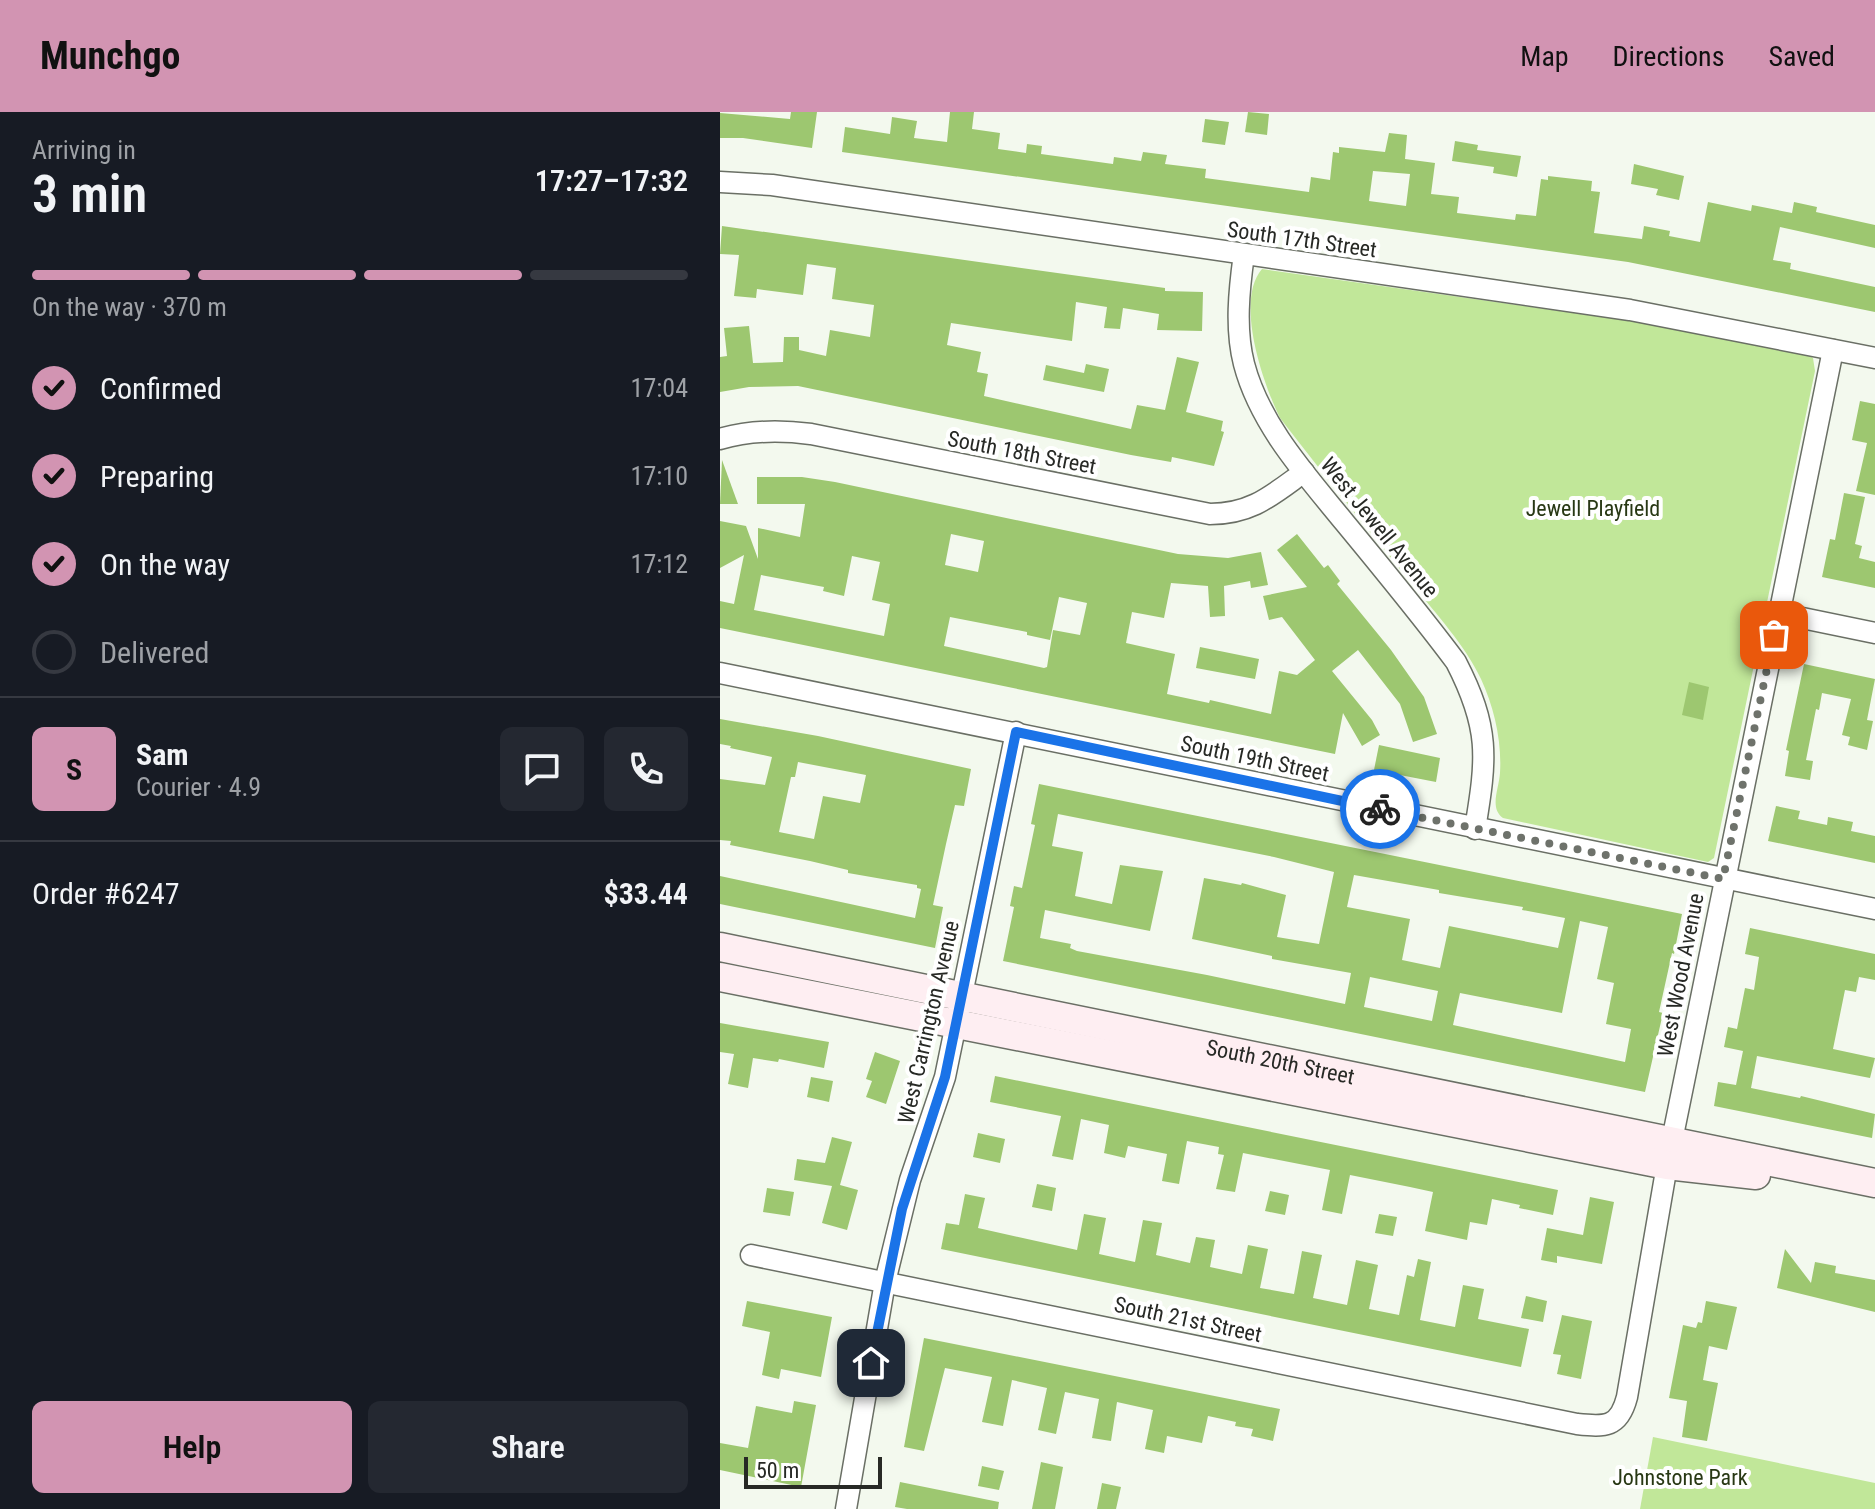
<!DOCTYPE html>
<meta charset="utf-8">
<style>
:root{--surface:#171b24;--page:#242831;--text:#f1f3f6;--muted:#9ea1a6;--line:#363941;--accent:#d294b2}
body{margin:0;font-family:"Roboto Condensed",sans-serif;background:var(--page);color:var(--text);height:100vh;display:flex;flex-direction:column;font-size:30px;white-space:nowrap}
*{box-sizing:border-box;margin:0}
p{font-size:26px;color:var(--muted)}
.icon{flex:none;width:44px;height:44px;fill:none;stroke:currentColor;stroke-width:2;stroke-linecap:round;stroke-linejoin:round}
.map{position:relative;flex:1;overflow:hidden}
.drawer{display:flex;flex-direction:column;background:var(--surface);width:720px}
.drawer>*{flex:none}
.scale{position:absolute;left:24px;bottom:20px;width:138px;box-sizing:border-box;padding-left:8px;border:4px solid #272925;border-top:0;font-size:22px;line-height:28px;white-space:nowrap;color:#272925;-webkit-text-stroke:6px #fff;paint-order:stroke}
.pin{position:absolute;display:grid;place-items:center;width:68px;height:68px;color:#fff;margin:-34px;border-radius:16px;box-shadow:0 4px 12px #0006}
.courier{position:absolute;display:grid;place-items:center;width:80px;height:80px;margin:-40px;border:6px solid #1a73e8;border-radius:50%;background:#fff;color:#222;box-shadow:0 2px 10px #0007}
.summary em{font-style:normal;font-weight:600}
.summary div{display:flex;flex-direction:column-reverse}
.summary{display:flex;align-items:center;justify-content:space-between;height:136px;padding:0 32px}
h1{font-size:52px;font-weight:600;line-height:60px}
.bar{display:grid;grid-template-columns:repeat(4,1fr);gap:12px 8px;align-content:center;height:96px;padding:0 32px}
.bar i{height:10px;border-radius:6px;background:var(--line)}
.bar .current{background:var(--accent)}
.bar p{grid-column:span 4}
.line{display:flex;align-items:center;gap:20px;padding:0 32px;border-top:2px solid var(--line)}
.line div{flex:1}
.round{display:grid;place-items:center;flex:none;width:84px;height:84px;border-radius:12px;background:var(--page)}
ol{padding:0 32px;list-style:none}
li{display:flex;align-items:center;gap:24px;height:88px}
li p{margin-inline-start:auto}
li .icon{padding:8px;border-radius:50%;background:var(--accent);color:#111;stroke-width:4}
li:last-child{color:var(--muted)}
li i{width:44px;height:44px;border:4px solid var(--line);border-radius:50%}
.cta{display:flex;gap:16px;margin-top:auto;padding:16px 32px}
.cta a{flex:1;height:92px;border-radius:12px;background:var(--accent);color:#111;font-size:32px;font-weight:600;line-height:92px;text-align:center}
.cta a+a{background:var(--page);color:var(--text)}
header{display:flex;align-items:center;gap:48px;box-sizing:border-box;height:112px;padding:0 40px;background:var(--accent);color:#111}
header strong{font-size:38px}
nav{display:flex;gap:44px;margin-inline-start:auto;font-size:28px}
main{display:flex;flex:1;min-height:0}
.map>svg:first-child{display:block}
</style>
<header>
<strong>Munchgo</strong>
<nav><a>Map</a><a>Directions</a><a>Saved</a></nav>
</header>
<main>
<section class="drawer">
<div class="summary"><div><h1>3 min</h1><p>Arriving in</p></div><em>17:27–17:32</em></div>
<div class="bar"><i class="current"></i><i class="current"></i><i class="current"></i><i></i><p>On the way · 370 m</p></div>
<ol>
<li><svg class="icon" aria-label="check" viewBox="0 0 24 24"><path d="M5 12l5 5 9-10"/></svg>Confirmed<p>17:04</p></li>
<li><svg class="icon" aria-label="check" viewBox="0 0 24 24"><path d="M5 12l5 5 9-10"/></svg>Preparing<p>17:10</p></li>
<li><svg class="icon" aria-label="check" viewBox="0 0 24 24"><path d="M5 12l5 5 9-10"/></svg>On the way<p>17:12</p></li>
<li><i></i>Delivered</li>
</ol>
<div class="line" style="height:144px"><b class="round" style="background:var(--accent);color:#111">S</b><div><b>Sam</b><p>Courier · 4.9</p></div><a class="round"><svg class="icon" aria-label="chat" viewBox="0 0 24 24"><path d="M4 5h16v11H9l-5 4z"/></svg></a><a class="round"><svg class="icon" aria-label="phone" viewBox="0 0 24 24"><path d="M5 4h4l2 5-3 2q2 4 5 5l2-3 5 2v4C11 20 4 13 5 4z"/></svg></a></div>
<div class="line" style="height:104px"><div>Order #6247</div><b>$33.44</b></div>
<div class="cta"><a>Help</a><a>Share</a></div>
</section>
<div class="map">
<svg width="1155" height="1397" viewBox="0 0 1155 1397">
<rect width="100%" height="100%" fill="#f3f9ee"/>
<g fill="#c1e799">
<path d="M542 157 911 209 1087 242 1093 246 1095 259 994 746 988 750 783 706C769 696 779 677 780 661 782 629 774 595 761 567 745 533 716 502 693 473 648 418 604 363 560 306 544 274 514 189 542 157Z"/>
<polygon points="933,1325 1155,1371 1155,1397 920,1397"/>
</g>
<g fill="#9dc770" fill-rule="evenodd">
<polygon points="71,0 97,0 92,36 23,26 0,26 0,1 70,7"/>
<path d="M230 0H254L252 17 280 21 278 37 306 41 307 32 322 34 321 42 393 52 394 45 421 49 423 40 447 43 445 52 486 57 485 66 589 80 591 65 610 68 613 40 619 41V35L665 40 669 21 687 23 685 47 715 51 711 82 739 85 737 101 795 108 796 102 816 104 821 67 828 68V64L872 69 871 79 880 80 874 121 922 127 924 114 950 119 949 124 980 130 988 90 1031 99 1032 93 1072 101 1074 90 1097 95 1096 100 1155 113V136L1060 115 1053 148 1071 151 1070 157 1155 175V200L908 150 122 40 125 15 170 22 172 5 197 9 194 26 227 30ZM653 59 690 62 686 94 649 89Z"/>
<polygon points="528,0 549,2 547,23 525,20"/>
<polygon points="485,7 509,10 505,33 482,30"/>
<polygon points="735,29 758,33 757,38 801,44 797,65 773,61 774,55 732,49"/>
<polygon points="914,52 964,64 959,88 936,83 938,77 911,72"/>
<polygon points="2,114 445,176 445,179 483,180 482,219 437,218 439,202 403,196 400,217 384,216 387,195 356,190 352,229 231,211 227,233 261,240 257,260 268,262 264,284 411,317 417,293 445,298 457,245 479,250 466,300 503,309 501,319 504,320 494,354 452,345 451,350 411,343 78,274 29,275 0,280 0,245 7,244 4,216 29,214 33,251 63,250 64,225 79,225 79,238 106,244 110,218 150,225 154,193 112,187 116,156 87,152 83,183 37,177 36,186 14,184 19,143 0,142"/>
<polygon points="366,252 389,257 384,280 323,268 326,253 364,261"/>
<polygon points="1140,289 1155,292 1155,383 1136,379 1147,331 1132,328"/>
<polygon points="2,348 18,392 0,392"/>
<path d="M37 365H82L115 370 458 442 508 446 541 440 548 473 531 476 530 469 504 474 505 504 490 505 488 474 451 471 444 506 412 500 406 531 455 542 447 582 489 591 490 588 551 602 559 559 577 563 595 548 562 505 549 508 543 484 587 475 557 438 577 422 604 456 608 453 620 469 617 472 671 538 704 585 717 622 693 630 680 592 638 538 612 559 652 608 660 623 642 634 623 601 615 642 0 516V489L14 492 24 443 0 456V409L26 414 38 447V416L80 425 85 392H37ZM231 422 264 429 258 460 225 453ZM132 444 160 450 152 488 170 492 164 524 34 498 41 463 104 475 103 479 124 484ZM339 485 367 491 360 523 333 518 327 555 324 556 224 534 230 505 307 520V523L330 528Z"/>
<polygon points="1124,381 1145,385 1135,432 1142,434 1139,446 1155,450 1155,476 1102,465 1110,427 1115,428"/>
<polygon points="480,535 539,547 535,567 476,556"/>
<polygon points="1084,552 1155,567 1147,608 1153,609 1147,638 1128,633 1130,625 1122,623 1131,587 1102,581 1099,598 1096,597 1086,648 1093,649 1090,668 1065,664 1069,639 1066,638"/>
<polygon points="969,570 989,575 983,608 962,603"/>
<path d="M0 607 98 624 251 657 244 694 235 693 226 732 213 793 223 795 215 836 0 792V764L195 806 201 777 197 776V773L128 761V758L90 749 10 733 11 729 0 728V667L45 673 52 645 10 636 11 634 0 632ZM78 650 146 663 140 691 103 684 94 727 59 720 71 665H75Z"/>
<polygon points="659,633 720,646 716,670 654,658"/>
<path d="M319 672 962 802 954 842 952 841 939 900 943 901 925 980 283 849 294 795 290 794 294 774 302 776 315 713 311 712ZM338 702 554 745 614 760 599 832 557 825 566 783 522 771 521 773 484 766 472 827 552 844V847L631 861 625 892 487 863 357 839 350 836 351 832 320 826 325 798 430 819 443 759 400 753 392 792 355 784 363 740 332 734ZM634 763 719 778V781L803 795 802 798 845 806 838 836 729 814 720 856 682 848 690 807 627 795ZM860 809 888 815 877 867 894 871 886 912 911 917 905 950 733 913 740 881 842 901ZM650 865 718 879 712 909 644 895Z"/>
<polygon points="1056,694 1080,699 1078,707 1107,713 1108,705 1133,710 1131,719 1155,724 1155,751 1048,729"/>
<polygon points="1030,816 1155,842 1155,868 1139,865 1136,880 1125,878 1113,937 1155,946 1150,966 1037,944 1031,976 1080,986 1081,984 1155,1002 1152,1026 994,994 998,970 1016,973 1023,939 1004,935 1008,915 1017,917 1025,876 1034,878 1039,845 1025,842"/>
<polygon points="0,911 109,930 104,956 59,947 58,950 33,946 28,976 8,972 14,942 0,940"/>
<polygon points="155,940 180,949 166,992 146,985 152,969 146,967"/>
<polygon points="275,964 838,1078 833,1103 799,1096 800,1093 772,1087 767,1113 750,1110 747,1128 705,1119 713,1080 690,1075 630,1063 622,1102 602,1098 610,1058 523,1041 515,1080 496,1077 504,1043 498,1042 499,1035 467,1029 459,1072 442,1069 447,1042 408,1034 405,1046 384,1041 389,1013 361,1007 353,1048 332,1044 341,1004 270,990"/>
<polygon points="91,965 113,969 109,990 87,985"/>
<polygon points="258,1021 285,1027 280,1051 253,1045"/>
<polygon points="112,1025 132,1030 120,1073 138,1078 127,1118 102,1111 112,1074 74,1068 77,1047 105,1051"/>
<polygon points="317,1072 336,1076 332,1099 312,1095"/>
<polygon points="47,1076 74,1080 70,1104 43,1100"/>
<polygon points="550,1079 569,1083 565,1103 545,1099"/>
<polygon points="245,1082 265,1086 258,1116 357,1138 364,1102 386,1106 379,1142 415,1150 423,1108 442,1111 436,1143 470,1151 476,1125 495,1128 490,1155 522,1162 528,1133 548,1137 540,1176 574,1182 582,1139 602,1143 593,1186 627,1193 636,1148 658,1153 649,1197 679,1203 687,1163 694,1165 698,1147 711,1150 700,1208 735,1215 743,1173 764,1177 758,1207 809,1217 801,1255 221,1137 226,1111 239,1113"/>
<polygon points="870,1085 894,1090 882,1152 837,1144 837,1151 821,1148 827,1116 863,1123"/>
<polygon points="659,1102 677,1105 673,1124 655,1121"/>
<polygon points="1065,1137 1091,1171 1095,1150 1116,1154 1115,1161 1155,1168 1155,1200 1057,1176"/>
<polygon points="806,1184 827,1189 823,1210 801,1206"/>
<polygon points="27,1189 112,1205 101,1265 61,1257 59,1267 42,1263 50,1220 22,1214"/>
<polygon points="986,1189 1017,1195 1007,1238 989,1234 983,1268 998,1271 987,1329 962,1325 967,1289 949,1286 963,1213 976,1216 978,1210 982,1211"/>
<polygon points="842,1203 872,1209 861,1267 837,1262 841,1243 833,1242"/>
<polygon points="204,1226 560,1297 553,1329 531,1324 533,1317 515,1314 516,1310 488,1304 482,1331 447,1324 444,1341 425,1337 433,1298 397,1290 391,1329 372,1326 379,1287 345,1280 336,1322 318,1318 327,1276 292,1268 283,1314 262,1310 272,1265 225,1256 204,1339 184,1335"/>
<polygon points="74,1289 96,1293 81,1375 0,1358 0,1331 28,1336 36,1294 72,1301"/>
<polygon points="321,1350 343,1355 335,1397 312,1397"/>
<polygon points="262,1354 284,1359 279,1378 258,1374"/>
<polygon points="180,1370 279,1390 278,1397 187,1397 175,1395"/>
<polygon points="382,1371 401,1375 396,1397 377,1397"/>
</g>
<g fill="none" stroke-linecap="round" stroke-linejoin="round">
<g stroke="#6a6f65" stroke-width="23">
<g id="street">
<polyline points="0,70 52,73 910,198 1155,246"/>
<path d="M524 142C519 178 515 217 524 252 540 313 586 363 625 411 663 457 701 503 736 550 770 616 767 645 755 717"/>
<path d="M0 327C30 318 60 318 91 322L490 402C532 402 552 383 584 360"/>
<polyline points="1058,501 1155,521"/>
<polyline points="0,561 1155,797"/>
<path d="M31 1143 857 1312C885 1315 899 1316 907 1285L947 1053 1113 238"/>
<polyline points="126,1397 165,1170 190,1068 225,965 296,620"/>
</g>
</g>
<g stroke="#6a6f65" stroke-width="31">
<g id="secondary">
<path id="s1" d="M0 835 1155 1071"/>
<polyline points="0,865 947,1053 1036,1063"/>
</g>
</g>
<use href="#street" stroke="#fff" stroke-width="20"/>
<use href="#secondary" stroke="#feeef2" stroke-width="28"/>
</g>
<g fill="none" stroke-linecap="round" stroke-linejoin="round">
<polyline stroke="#6e726b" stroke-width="8" stroke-dasharray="0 14.4" points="660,697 1003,767 1054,523"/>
<polyline stroke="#1a73e8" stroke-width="10" points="151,1251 182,1097 225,965 296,620 660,697"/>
</g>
<g text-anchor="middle" stroke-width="8" stroke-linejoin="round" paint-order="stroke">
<g font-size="22" fill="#272925" stroke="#fff">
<text transform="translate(582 127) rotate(8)" y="8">South 17th Street</text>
<text transform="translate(302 340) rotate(11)" y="8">South 18th Street</text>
<text transform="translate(660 415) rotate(51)" y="8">West Jewell Avenue</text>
<text transform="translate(535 646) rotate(12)" y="8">South 19th Street</text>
<text transform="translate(960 863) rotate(-79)" y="8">West Wood Avenue</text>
<text transform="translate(208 910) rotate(-77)" y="8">West Carrington Avenue</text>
<text dy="8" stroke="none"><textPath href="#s1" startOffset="572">South 20th Street</textPath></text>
<text transform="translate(468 1207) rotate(12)" y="8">South 21st Street</text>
</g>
<g font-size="22" fill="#283814" stroke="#fff">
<text x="873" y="404">Jewell Playfield</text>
<text x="960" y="1373">Johnstone Park</text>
</g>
</g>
</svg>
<div class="scale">50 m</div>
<div class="pin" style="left:1054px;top:523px;background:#ea580c"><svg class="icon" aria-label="bag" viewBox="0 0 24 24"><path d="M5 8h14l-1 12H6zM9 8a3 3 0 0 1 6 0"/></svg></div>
<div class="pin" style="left:151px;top:1251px;background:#1f2937"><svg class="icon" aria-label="home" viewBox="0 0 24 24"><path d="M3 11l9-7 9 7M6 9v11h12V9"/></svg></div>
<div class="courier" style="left:660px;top:697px"><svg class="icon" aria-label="bike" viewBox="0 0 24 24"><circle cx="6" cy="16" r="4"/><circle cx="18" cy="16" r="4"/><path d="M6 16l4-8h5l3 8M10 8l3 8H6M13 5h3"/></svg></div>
</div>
</main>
